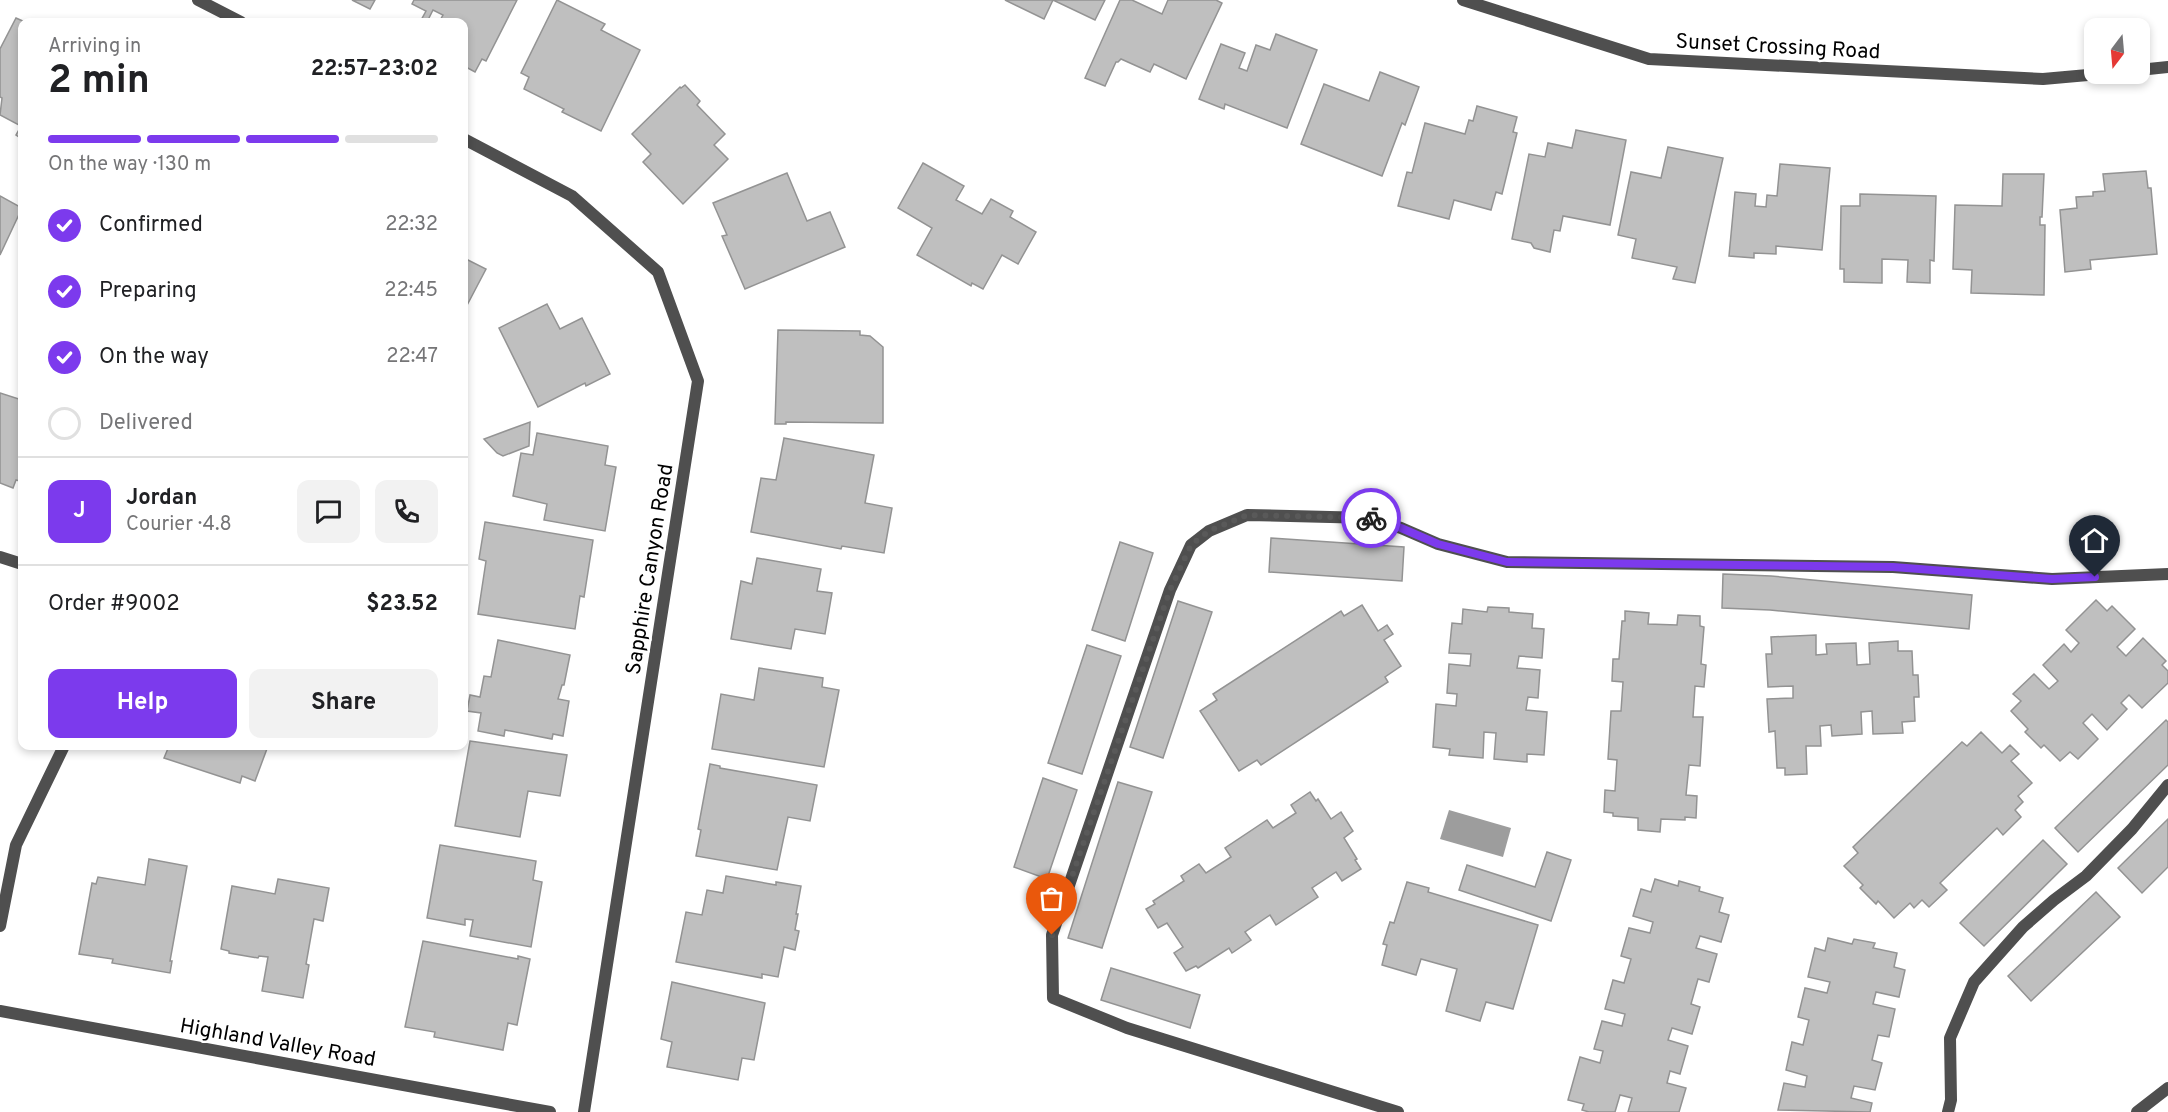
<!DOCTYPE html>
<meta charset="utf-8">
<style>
:root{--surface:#fff;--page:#f2f2f2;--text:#202124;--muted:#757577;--line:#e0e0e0;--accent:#7c3aed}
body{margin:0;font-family:Overpass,sans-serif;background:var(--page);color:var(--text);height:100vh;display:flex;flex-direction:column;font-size:22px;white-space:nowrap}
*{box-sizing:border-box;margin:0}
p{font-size:20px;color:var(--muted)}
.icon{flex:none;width:33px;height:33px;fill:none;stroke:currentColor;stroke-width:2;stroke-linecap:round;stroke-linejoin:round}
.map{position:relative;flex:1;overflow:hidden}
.panel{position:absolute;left:18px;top:18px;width:450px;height:732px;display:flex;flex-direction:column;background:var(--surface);border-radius:12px;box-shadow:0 3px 9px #0003}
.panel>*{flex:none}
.needle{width:39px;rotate:196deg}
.fabs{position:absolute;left:2084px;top:18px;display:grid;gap:12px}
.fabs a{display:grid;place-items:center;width:66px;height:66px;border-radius:12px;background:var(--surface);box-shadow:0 3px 9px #0003;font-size:30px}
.pin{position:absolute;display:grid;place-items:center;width:51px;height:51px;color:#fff;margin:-62px -26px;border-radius:50% 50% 50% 0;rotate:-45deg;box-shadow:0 0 6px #0007}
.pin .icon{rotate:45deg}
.courier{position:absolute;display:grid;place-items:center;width:60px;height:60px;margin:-30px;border:4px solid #7c3aed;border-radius:50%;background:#fff;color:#222;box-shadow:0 2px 8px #0007}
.overview em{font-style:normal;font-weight:700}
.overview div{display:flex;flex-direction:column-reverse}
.overview{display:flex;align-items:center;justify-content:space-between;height:102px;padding:0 30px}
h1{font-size:39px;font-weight:700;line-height:45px}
.bar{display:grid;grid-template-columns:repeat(4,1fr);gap:9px 6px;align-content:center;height:72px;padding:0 30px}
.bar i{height:8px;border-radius:4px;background:var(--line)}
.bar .on{background:var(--accent)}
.bar p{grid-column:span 4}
.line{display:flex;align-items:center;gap:15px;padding:0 30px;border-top:2px solid var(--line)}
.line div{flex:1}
.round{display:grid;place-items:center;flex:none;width:63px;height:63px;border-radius:12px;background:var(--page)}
ol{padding:0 30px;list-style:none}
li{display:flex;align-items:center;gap:18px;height:66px}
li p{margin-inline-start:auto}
li .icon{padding:6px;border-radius:50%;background:var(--accent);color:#fff;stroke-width:4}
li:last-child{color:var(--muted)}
li i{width:33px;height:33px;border:3px solid var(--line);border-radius:50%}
.button{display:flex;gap:12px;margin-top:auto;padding:12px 30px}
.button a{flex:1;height:69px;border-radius:12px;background:var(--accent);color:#fff;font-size:24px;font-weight:700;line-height:69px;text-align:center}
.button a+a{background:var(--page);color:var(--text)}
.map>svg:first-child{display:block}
</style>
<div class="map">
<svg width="2168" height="1112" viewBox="0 0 2168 1112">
<rect width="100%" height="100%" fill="#fff"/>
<polygon fill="#9d9d9d" points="1449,810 1511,828 1503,857 1440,839"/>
<g fill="#bfbfbf" stroke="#939393" stroke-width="1.5">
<polygon points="352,0 375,0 370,9"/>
<polygon points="414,0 517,0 486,61 482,59 475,72 464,66 464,22 439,22 443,15 433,10 427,22 420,22 426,11 412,4"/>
<polygon points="557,0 605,24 601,30 640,50 601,131 562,112 564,109 524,89 529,77 521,73"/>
<polygon points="1005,0 1105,0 1095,20 1053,0 1044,19"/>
<polygon points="1120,0 1132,0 1162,14 1168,0 1216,0 1222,3 1186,79 1154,64 1150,72 1121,59 1118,62 1116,62 1105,86 1085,78"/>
<polygon points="16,18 25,22 22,22 22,139 16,135 21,126 0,115 2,98 0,97 0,49"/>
<polygon points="1276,34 1317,50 1287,128 1225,104 1224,109 1199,99 1221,44 1245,53 1239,68 1247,71 1256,45 1270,50"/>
<polygon points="1380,72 1419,87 1405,125 1402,123 1382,176 1301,144 1324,84 1369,101"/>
<polygon points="685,85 700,101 697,105 725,134 714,145 728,159 683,204 643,162 651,154 632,134 680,87 681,88"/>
<polygon points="1477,106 1517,117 1513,132 1517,133 1502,194 1496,192 1491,210 1454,200 1449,219 1398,206 1407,172 1412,173 1425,123 1465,134 1469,120 1473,121"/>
<polygon points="1576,130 1626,140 1610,225 1563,216 1560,231 1554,230 1550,252 1534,248 1531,243 1512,239 1529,154 1545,157 1548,143 1572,148"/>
<polygon points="1668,147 1723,158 1695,283 1673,279 1677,267 1632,258 1636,239 1618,235 1631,172 1661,178"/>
<polygon points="923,163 964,186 956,200 982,214 991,199 1013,211 1010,217 1036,232 1018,264 1002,255 983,289 972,283 971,286 917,255 932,228 898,208"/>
<polygon points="1780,164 1830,168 1822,250 1776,246 1776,254 1754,253 1754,258 1729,256 1735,192 1756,194 1755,206 1766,207 1767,195 1777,196"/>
<polygon points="2146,171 2148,188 2151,188 2157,254 2090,260 2091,269 2065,272 2060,210 2077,208 2076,197 2093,196 2093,192 2105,191 2103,174"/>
<polygon points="787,173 807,221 830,212 845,247 745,289 722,236 727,235 713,203"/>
<polygon points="2003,174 2044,174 2042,217 2040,217 2040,225 2045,225 2044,295 1971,293 1972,270 1953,269 1955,205 2002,206"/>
<polygon points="1860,194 1936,196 1934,261 1930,260 1930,283 1907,282 1908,260 1882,259 1882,283 1844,282 1844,269 1840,269 1841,206 1860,206"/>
<polygon points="0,196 22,208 0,255"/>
<polygon points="464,258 486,269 464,311"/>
<polygon points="547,304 560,329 582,318 610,374 586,386 585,383 538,407 499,328"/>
<polygon points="778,330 860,331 860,335 870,336 883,347 883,423 786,422 786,424 775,424"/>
<polygon points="0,393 22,400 21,416 22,417 22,473 20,481 16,480 13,488 0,483"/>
<polygon points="530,422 529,446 503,456 497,453 484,439"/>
<polygon points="537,433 608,446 605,465 616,467 605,531 544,520 547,504 513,496 521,453 533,455"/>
<polygon points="784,438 874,455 865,503 892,508 884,553 842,546 841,549 751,532 761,478 776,480"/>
<polygon points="485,522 593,540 584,597 580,596 575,629 478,614 486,561 479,559"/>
<polygon points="1271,538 1404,547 1402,581 1269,572"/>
<polygon points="1120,542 1153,553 1125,641 1092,630"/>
<polygon points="757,558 821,569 817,591 832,593 825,634 795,629 791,649 731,639 741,581 752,584"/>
<polygon points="1723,574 1771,576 1972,595 1969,629 1770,610 1722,608"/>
<polygon points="2096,600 2107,611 2112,606 2135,629 2117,647 2126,656 2143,638 2166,661 2162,665 2168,671 2168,683 2142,708 2129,695 2121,703 2127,709 2107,730 2092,714 2083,723 2098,739 2078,759 2070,752 2060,761 2044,745 2041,748 2025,732 2028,729 2011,711 2021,701 2013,694 2034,674 2049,689 2058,681 2043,665 2064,644 2071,652 2079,643 2066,630"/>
<polygon points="1178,601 1212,612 1163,758 1130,747"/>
<polygon points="1362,605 1378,631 1387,625 1393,634 1384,640 1401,666 1385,677 1388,682 1261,765 1257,760 1239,771 1200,711 1217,700 1213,694 1341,611 1344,616"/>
<polygon points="1488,607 1509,608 1509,612 1533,614 1532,628 1544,629 1542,658 1519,656 1517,668 1540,670 1538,698 1528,697 1526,710 1547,712 1544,755 1527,754 1527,762 1494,759 1496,733 1484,732 1483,758 1449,755 1450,749 1433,747 1436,704 1456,706 1457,694 1447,693 1449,664 1470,666 1471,654 1449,653 1452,623 1462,624 1463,609 1487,612"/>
<polygon points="1625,611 1649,613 1648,624 1677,625 1678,615 1700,616 1700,626 1704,627 1701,664 1706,665 1704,687 1695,686 1693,717 1703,717 1700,766 1689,765 1686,795 1697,796 1696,818 1685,817 1685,820 1661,819 1660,832 1638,830 1638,818 1613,816 1613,813 1604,812 1605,790 1615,791 1617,760 1608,759 1611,711 1621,711 1623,682 1612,681 1613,659 1619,659 1622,621 1625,621"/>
<polygon points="1816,635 1816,655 1827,654 1826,644 1856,643 1857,665 1870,664 1869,643 1898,641 1898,651 1912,651 1913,675 1918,675 1919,697 1914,697 1915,721 1902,722 1903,733 1873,734 1872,711 1861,712 1862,734 1832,736 1831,725 1820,726 1821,746 1806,746 1807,774 1785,775 1785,768 1777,768 1775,731 1769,732 1767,699 1793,698 1793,686 1768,687 1766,654 1772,654 1771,637"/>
<polygon points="498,640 570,655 564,685 562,685 558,699 569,701 563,736 553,734 552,739 505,730 504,736 478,731 481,713 467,711 470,695 480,697 484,676 491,677"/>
<polygon points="1087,645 1121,656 1082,774 1048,763"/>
<polygon points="759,668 823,678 822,687 839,690 824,767 712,749 721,694 754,700"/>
<polygon points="2166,720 2168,722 2168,765 2078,852 2055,828"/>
<polygon points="1981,732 2002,753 2010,745 2019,754 2011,761 2032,783 2018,796 2023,802 2015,810 2021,817 2003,835 1997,828 1940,883 1947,890 1929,907 1922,900 1914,908 1910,903 1894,918 1878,901 1876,904 1860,888 1863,885 1844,866 1858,853 1853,847 1962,742 1967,746"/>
<polygon points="470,741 567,755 560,796 528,791 520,837 455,826"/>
<polygon points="169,746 268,746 255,781 242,776 240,783 164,758"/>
<polygon points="710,764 720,766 720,768 817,785 810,821 788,817 777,870 696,856 701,830 698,829"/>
<polygon points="1043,778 1077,790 1047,879 1014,867"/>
<polygon points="1118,782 1152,792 1102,948 1068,938"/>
<polygon points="1310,792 1316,801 1318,799 1331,819 1341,812 1353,831 1344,838 1357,859 1355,860 1361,869 1342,881 1336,872 1312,888 1318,897 1276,925 1270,915 1245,932 1251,940 1232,953 1229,948 1198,968 1196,966 1186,971 1174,953 1183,947 1167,923 1158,928 1146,909 1155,904 1153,901 1184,881 1181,876 1199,864 1206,873 1231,857 1225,848 1267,820 1273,828 1296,813 1291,805"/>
<polygon points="2168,819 2168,867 2142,893 2118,868"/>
<polygon points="2043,840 2067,864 1984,946 1960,923"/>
<polygon points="440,845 536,861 533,880 542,882 531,947 470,936 473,920 465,919 465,925 427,918"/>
<polygon points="1547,852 1571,860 1551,921 1459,890 1467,865 1535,887"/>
<polygon points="149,859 187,866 170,961 172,961 170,973 112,963 113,959 79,954 92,883 96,884 98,877 145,885"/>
<polygon points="726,876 776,885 776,882 801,886 796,914 798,914 795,930 799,931 795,950 784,947 778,977 762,974 762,978 676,962 686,912 702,915 707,890 723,893"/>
<polygon points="278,879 329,888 323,921 314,919 306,964 309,965 303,998 262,991 268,957 259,956 258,958 229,953 229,951 221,949 232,886 275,894"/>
<polygon points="1655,879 1678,886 1679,881 1700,887 1699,891 1723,898 1719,912 1729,915 1721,942 1700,936 1696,948 1717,954 1709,982 1698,979 1691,1004 1700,1007 1692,1034 1672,1028 1668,1040 1688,1046 1680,1074 1670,1071 1667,1083 1686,1088 1679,1112 1628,1112 1632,1098 1620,1095 1615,1112 1589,1112 1582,1110 1584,1104 1568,1100 1580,1057 1600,1063 1603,1051 1594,1049 1602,1021 1622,1026 1625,1014 1605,1009 1613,980 1624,983 1631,959 1621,956 1629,928 1650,933 1653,922 1633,916 1641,889 1651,892"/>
<polygon points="1407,882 1429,888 1428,892 1538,925 1513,1009 1486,1002 1480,1021 1446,1011 1457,969 1421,959 1416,975 1382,965 1387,945 1383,944 1390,922 1394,923"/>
<polygon points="2096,892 2120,917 2031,1001 2008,976"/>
<polygon points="1828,938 1852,944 1854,939 1875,943 1873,948 1897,953 1894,967 1905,970 1899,997 1876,992 1873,1004 1895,1009 1889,1037 1878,1035 1872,1060 1882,1063 1875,1090 1854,1086 1851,1098 1872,1103 1870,1112 1778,1110 1784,1083 1805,1087 1807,1076 1786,1070 1792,1042 1803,1045 1809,1020 1798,1017 1805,988 1827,993 1830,982 1808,977 1815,948 1825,951"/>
<polygon points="423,941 518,959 518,956 530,959 517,1025 508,1023 503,1050 434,1037 435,1032 405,1027"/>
<polygon points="1111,968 1200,995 1190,1028 1101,1000"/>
<polygon points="672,982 765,1003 754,1060 742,1058 738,1080 667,1067 672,1042 661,1039"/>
</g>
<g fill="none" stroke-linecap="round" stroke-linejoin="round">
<g stroke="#4f4f4f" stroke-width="12">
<polyline points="1398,1112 1127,1028 1053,998 1052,935 1170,590 1191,545 1209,531 1247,515 1370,518 1401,528 1438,544 1507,562 1893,567 2052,579 2168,574"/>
<polyline points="1948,1112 1951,1100 1950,1038 1974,982 2023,927 2054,900 2086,876 2132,829 2168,785"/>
<polyline points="2137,1112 2168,1088"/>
</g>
<g stroke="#4f4f4f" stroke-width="12">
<polyline points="198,0 241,22"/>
<polyline points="464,139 572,196 658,272 698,381 584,1112"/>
<polyline points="0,557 22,564"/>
<polyline points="0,926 16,845 64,746"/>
</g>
<g stroke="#4f4f4f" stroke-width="12">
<polyline points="1463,0 1649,59 2043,79 2099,74"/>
<polyline points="2139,70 2168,67"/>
<polyline points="0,1011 550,1112"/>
</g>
</g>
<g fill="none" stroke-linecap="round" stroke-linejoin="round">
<polyline stroke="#595959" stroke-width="6" stroke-dasharray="0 10.8" points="1052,935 1170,590 1191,545 1209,531 1247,515 1371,518"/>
<polyline stroke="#7c3aed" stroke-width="8" points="1371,518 1401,528 1438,544 1507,562 1893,567 2052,579 2095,577"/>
</g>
<g text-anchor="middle" stroke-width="5" stroke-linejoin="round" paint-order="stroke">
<g font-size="21" fill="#000" stroke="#fff">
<text transform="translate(1778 46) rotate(3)" y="7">Sunset Crossing Road</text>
<text transform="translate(649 569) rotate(-81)" y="7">Sapphire Canyon Road</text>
<text transform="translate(278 1042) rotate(10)" y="7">Highland Valley Road</text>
</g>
</g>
</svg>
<div class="fabs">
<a><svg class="needle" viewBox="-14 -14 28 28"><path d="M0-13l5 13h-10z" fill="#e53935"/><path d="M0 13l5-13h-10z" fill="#757577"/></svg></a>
</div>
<div class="pin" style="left:1052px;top:935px;background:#ea580c"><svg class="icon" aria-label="bag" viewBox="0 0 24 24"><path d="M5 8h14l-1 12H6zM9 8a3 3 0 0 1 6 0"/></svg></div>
<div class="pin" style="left:2095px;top:577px;background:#1f2937"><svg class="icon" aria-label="home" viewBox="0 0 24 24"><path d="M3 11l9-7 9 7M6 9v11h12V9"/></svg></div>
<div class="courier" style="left:1371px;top:518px"><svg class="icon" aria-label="bike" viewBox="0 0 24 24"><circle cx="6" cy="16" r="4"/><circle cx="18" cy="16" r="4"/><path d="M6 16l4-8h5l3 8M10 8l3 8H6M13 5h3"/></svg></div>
<section class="panel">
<div class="overview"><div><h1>2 min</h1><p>Arriving in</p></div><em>22:57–23:02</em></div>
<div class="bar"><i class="on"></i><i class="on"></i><i class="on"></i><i></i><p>On the way · 130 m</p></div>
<ol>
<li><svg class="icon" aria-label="check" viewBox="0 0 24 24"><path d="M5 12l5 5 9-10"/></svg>Confirmed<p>22:32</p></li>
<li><svg class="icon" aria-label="check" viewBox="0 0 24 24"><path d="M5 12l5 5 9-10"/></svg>Preparing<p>22:45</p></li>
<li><svg class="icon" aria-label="check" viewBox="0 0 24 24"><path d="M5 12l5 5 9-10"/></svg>On the way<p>22:47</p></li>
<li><i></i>Delivered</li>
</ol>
<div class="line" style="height:108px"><b class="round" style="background:var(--accent);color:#fff">J</b><div><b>Jordan</b><p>Courier · 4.8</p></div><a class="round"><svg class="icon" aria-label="chat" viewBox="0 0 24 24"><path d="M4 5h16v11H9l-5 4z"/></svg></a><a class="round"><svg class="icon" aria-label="phone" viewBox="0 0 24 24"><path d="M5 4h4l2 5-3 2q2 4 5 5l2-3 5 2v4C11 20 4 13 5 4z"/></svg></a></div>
<div class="line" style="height:78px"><div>Order #9002</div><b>$23.52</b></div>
<div class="button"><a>Help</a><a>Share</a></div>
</section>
</div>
